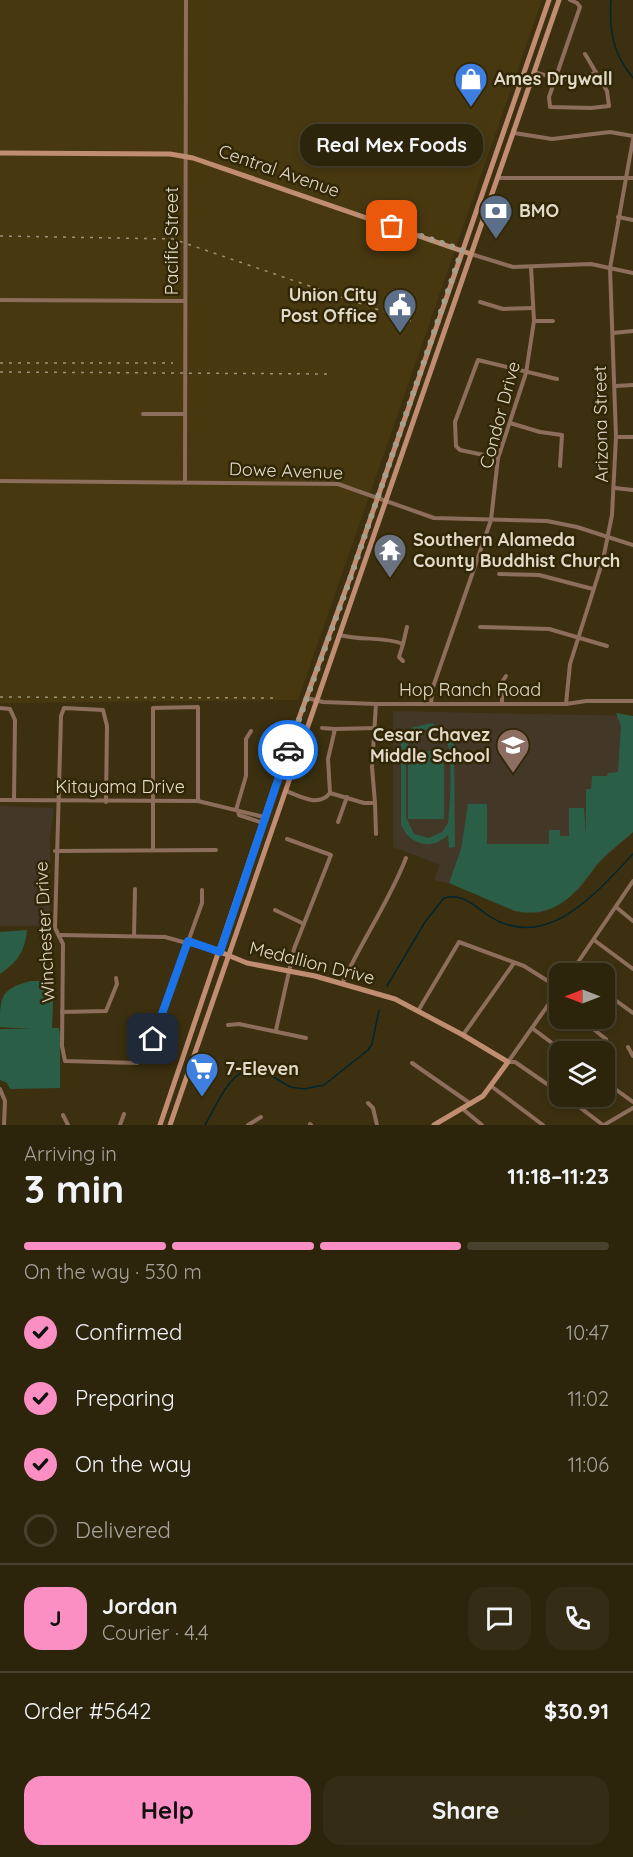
<!DOCTYPE html>
<meta charset="utf-8">
<style>
:root{--surface:#2d240c;--page:#352c15;--text:#f1f3f6;--muted:#a7a49d;--line:#48412d;--accent:#fb8fc3}
body{margin:0;font-family:Quicksand,sans-serif;background:var(--page);color:var(--text);height:100vh;display:flex;flex-direction:column;font-size:22px;white-space:nowrap}
*{box-sizing:border-box;margin:0}
p{font-size:20px;color:var(--muted)}
.icon{flex:none;width:33px;height:33px;fill:none;stroke:currentColor;stroke-width:2;stroke-linecap:round;stroke-linejoin:round}
.map{position:relative;height:1125px;overflow:hidden}
.side{display:flex;flex-direction:column;background:var(--surface);flex:1}
.side>*{flex:none}
.needle{width:39px;rotate:270deg}
.buttons{position:absolute;left:549px;top:963px;display:grid;gap:12px}
.buttons a{display:grid;place-items:center;width:66px;height:66px;border-radius:12px;background:var(--surface);box-shadow:0 3px 9px #0003,0 0 0 2px var(--line);font-size:30px}
.pin{position:absolute;display:grid;place-items:center;width:51px;height:51px;color:#fff;margin:-26px;border-radius:12px;box-shadow:0 3px 9px #0006}
.courier{position:absolute;display:grid;place-items:center;width:60px;height:60px;margin:-30px;border:4px solid #1a73e8;border-radius:50%;background:#fff;color:#222;box-shadow:0 2px 8px #0007}
.bubble{position:absolute;height:42px;border-radius:18px;background:var(--surface);box-shadow:0 3px 9px #0003,0 0 0 2px var(--line);font-size:20px;font-weight:700;line-height:42px;text-align:center}
.summary em{font-style:normal;font-weight:700}
.summary div{display:flex;flex-direction:column-reverse}
.summary{display:flex;align-items:center;justify-content:space-between;height:102px;padding:0 24px}
h1{font-size:39px;font-weight:700;line-height:45px}
.bar{display:grid;grid-template-columns:repeat(4,1fr);gap:9px 6px;align-content:center;height:72px;padding:0 24px}
.bar i{height:8px;border-radius:4px;background:var(--line)}
.bar .on{background:var(--accent)}
.bar p{grid-column:span 4}
.line{display:flex;align-items:center;gap:15px;padding:0 24px;border-top:2px solid var(--line)}
.line div{flex:1}
.round{display:grid;place-items:center;flex:none;width:63px;height:63px;border-radius:18px;background:var(--page)}
ol{padding:0 24px;list-style:none}
li{display:flex;align-items:center;gap:18px;height:66px}
li p{margin-inline-start:auto}
li .icon{padding:6px;border-radius:50%;background:var(--accent);color:#111;stroke-width:4}
li:last-child{color:var(--muted)}
li i{width:33px;height:33px;border:3px solid var(--line);border-radius:50%}
.button{display:flex;gap:12px;margin-top:auto;padding:12px 24px}
.button a{flex:1;height:69px;border-radius:18px;background:var(--accent);color:#111;font-size:24px;font-weight:700;line-height:69px;text-align:center}
.button a+a{background:var(--page);color:var(--text)}
.map>svg:first-child{display:block}
</style>
<div class="map">
<svg width="633" height="1125" viewBox="0 0 633 1125">
<rect width="100%" height="100%" fill="#3c3010"/>
<polygon fill="#473810" points="0,0 542,0 298,700 0,703"/>
<g fill="#433728">
<polygon points="393,711 633,716 633,832 596,866 579,890 548,910 538,913 515,911 461,886 434,880 440,865 393,847"/>
<polygon points="0,806 54,808 50,837 50,926 0,926"/>
</g>
<g fill="#2b5e47" fill-rule="evenodd">
<path d="M616 713 633 716V832C621 843 605 854 595 867 574 896 554 919 515 911L449 883 461 849 468 804H487V844H549V830H560V836H569V808H584L586 836V789H591L592 776H607L608 773 618 772 621 726Z"/>
<path d="M431 723 446 730 454 743 455 847 449 848 448 835C431 851 410 845 401 825V741L411 728ZM423 730C433 729 442 732 447 742 453 755 450 807 448 823L442 832 429 838 414 834 406 817V748L414 734Z"/>
<rect x="408" y="751" width="36" height="68"/>
<path d="M27 930C25 952 17 962 0 974V932Z"/>
<path d="M31 981H54L52 1028H59L60 1034V1088L10 1089 7 1083 0 1080V1029H30L0 1027C0 997 0 989 31 981Z"/>
</g>
<g fill="none" stroke-linecap="round" stroke-linejoin="round">
<g stroke="#00262f" stroke-width="1.5">
<path d="M611 0C609 31 613 54 633 78"/>
<path d="M387 986 425 922 444 898C461 893 473 904 486 914 545 955 595 894 633 854"/>
<path d="M205 1125C218 1103 229 1071 256 1066L290 1087 304 1089 324 1085 368 1050 372 1044 379 1010"/>
</g>
<g stroke="#8d6d5b" stroke-width="4">
<polyline points="570,0 577,3 580,7 549,97 550,107 591,108 609,106 607,91 585,54"/>
<path d="M534 72C556 78 576 85 596 72"/>
<polyline points="514,133 552,139 610,132 633,136"/>
<polyline points="497,178 633,178"/>
<polyline points="586,178 603,178"/>
<polyline points="618,217 633,220"/>
<polyline points="471,254 513,267 591,264 633,273"/>
<polyline points="0,300 185,301"/>
<polyline points="480,302 503,309 533,308"/>
<polyline points="534,321 553,321"/>
<polyline points="613,333 633,331"/>
<polyline points="615,386 633,385"/>
<polyline points="143,414 185,414"/>
<polyline points="510,423 540,432 562,435 560,466"/>
<polyline points="616,437 633,437"/>
<polyline points="498,458 460,450 456,446 455,422 478,360 557,379"/>
<polyline points="0,481 338,484 434,518 547,521 577,527 633,545"/>
<polyline points="185,482 186,0"/>
<polyline points="615,488 633,490"/>
<polyline points="499,574 539,575 593,589"/>
<polyline points="480,627 549,629 607,646"/>
<path d="M340 635C361 641 384 636 403 644L399 657 403 661"/>
<polyline points="403,644 407,627"/>
<polyline points="307,698 323,702 376,704 566,704 586,701 633,701"/>
<polyline points="431,703 433,687 491,520 498,458 526,373 534,321 531,267"/>
<polyline points="502,704 502,682 506,676"/>
<polyline points="566,704 570,664 603,560 612,515 616,437 610,268 633,139"/>
<polyline points="0,708 10,709 15,720 14,800"/>
<polyline points="322,728 335,729"/>
<path d="M286 791C300 796 318 808 330 793L328 759 335 729 376 728"/>
<polyline points="330,793 364,803 375,803 372,767 376,704"/>
<polyline points="0,800 198,801 264,817"/>
<polyline points="106,802 107,726 103,710 64,708 61,716 55,928 63,944 62,1046 65,1061 137,1063 146,1059 202,903 202,890"/>
<polyline points="375,803 376,834"/>
<polyline points="236,810 246,776 246,739 251,731"/>
<polyline points="238,811 239,815 263,823"/>
<polyline points="338,822 347,797"/>
<polyline points="153,850 153,708 198,707 198,801"/>
<polyline points="55,851 216,850"/>
<polyline points="616,907 633,921"/>
<polyline points="275,910 304,924"/>
<polyline points="61,935 165,937 219,952"/>
<polyline points="134,936 135,889"/>
<polyline points="594,940 633,969"/>
<polyline points="573,969 580,974"/>
<polyline points="570,974 633,881"/>
<path d="M342 984C362 940 389 902 406 858"/>
<polyline points="604,992 633,1013"/>
<polyline points="552,999 560,1004"/>
<polyline points="418,1011 459,942 524,966 559,988"/>
<polyline points="62,1012 106,1011 117,984 116,978"/>
<polyline points="579,1018 606,1039 607,1044"/>
<polyline points="228,1025 239,1024 306,1038"/>
<polyline points="532,1028 564,1052"/>
<polyline points="276,1030 294,949 331,855 287,839"/>
<polyline points="463,1035 514,963"/>
<polyline points="628,1047 633,1056"/>
<polyline points="508,1062 560,988"/>
<polyline points="508,1062 515,1062 560,1093"/>
<polyline points="412,1063 471,1104"/>
<polyline points="604,1081 633,1102"/>
<polyline points="491,1086 543,1125"/>
<polyline points="0,1089 5,1101 4,1125"/>
<polyline points="565,1096 603,1125"/>
<polyline points="368,1103 373,1108 377,1125"/>
<polyline points="464,1110 482,1125"/>
<polyline points="63,1115 68,1125"/>
<polyline points="310,1124 311,1125"/>
<polyline points="120,1125 124,1114"/>
<polyline points="248,1125 261,1117"/>
<polyline points="604,1125 633,1108"/>
</g>
<g stroke="#c18d72" stroke-width="5">
<polyline points="0,153 170,154 193,158 471,254"/>
<polyline points="220,952 247,963 315,976 395,999 463,1035 508,1062 483,1096 434,1125"/>
<polyline points="160,1125 278,776 351,575 549,0"/>
<polyline points="170,1125 559,0"/>
</g>
<g stroke="#9c927a" stroke-width="1.5" stroke-dasharray="3 6" stroke-linecap="butt">
<polyline points="0,236 173,239 411,321"/>
<polyline points="0,363 173,363"/>
<polyline points="0,372 327,374"/>
<polyline points="0,697 279,698"/>
</g>
</g>
<g fill="none" stroke-linecap="round" stroke-linejoin="round">
<polyline stroke="#a89f88" stroke-width="6" stroke-dasharray="0 10.8" points="288,750 349,582 462,250 392,226"/>
<polyline stroke="#1a73e8" stroke-width="8" points="153,1039 188,941 220,952 288,750"/>
</g>
<defs>
<g id="shop-pin" transform="scale(1.725)"><path d="M0 17L-7.5 6A9.5 9.5 0 1 1 7.5 6Z" fill="#3f7fe0" stroke="#312606"/><path d="M-5-2.5h2.3a2.7 3.5 0 0 1 5.4 0H5L5.5 6h-11ZM-1.5-2.5h3a1.5 2.3 0 0 0-3 0Z" fill="#fff"/></g>
<g id="bank-pin" transform="scale(1.725)"><path d="M0 17L-7.5 6A9.5 9.5 0 1 1 7.5 6Z" fill="#5c6f8a" stroke="#312606"/><path d="M-6-4H6V4H-6ZM0-2.3a2.3 2.3 0 1 0 0 4.6a2.3 2.3 0 1 0 0-4.6Z" fill="#fff"/></g>
<g id="civic-pin" transform="scale(1.725)"><path d="M0 17L-7.5 6A9.5 9.5 0 1 1 7.5 6Z" fill="#5c6f8a" stroke="#312606"/><path d="M-.6-6.5H3V-4.5H.6V-3L4-1V1h2V6H-6V1h2V-1L-.6-3ZM-1.2 2.5V6h2.4V2.5Z" fill="#fff"/></g>
<g id="temple-pin" transform="scale(1.725)"><path d="M0 17L-7.5 6A9.5 9.5 0 1 1 7.5 6Z" fill="#6b7280" stroke="#312606"/><path d="M0-6L5-2H3V0L6.5 2.5H4V6H1.5V3h-3V6H-4V2.5H-6.5L-3 0V-2H-5Z" fill="#fff"/></g>
<g id="school-pin" transform="scale(1.725)"><path d="M0 17L-7.5 6A9.5 9.5 0 1 1 7.5 6Z" fill="#8d6e63" stroke="#312606"/><path d="M0-5L7-2L0 1L-7-2ZM-4 1L0 2.5L4 1V4Q0 6-4 4Z" fill="#fff"/></g>
<g id="supermarket-pin" transform="scale(1.725)"><path d="M0 17L-7.5 6A9.5 9.5 0 1 1 7.5 6Z" fill="#3f7fe0" stroke="#312606"/><path d="M-6-5.5h2.5l.6 2H6L4.5 2H-2.5L-4.4-4H-6ZM-1.5 3.2a1.3 1.3 0 1 0 .1 0ZM3 3.2a1.3 1.3 0 1 0 .1 0Z" fill="#fff"/></g>
</defs>
<g fill-rule="evenodd">
<use href="#shop-pin" x="471" y="79"/>
<use href="#bank-pin" x="496" y="211"/>
<use href="#civic-pin" x="400" y="305"/>
<use href="#temple-pin" x="390" y="550"/>
<use href="#school-pin" x="513" y="745"/>
<use href="#supermarket-pin" x="202" y="1069"/>
</g>
<g text-anchor="middle" stroke-width="5" stroke-linejoin="round" paint-order="stroke">
<g font-size="18" font-weight="bold" fill="#e2dbc9" stroke="#312606" text-anchor="start">
<text x="494" y="85">Ames Drywall</text>
<text x="519" y="217">BMO</text>
<text x="377" y="301" text-anchor="end">Union City<tspan x="377" dy="21">Post Office</tspan></text>
<text x="413" y="546">Southern Alameda<tspan x="413" dy="21">County Buddhist Church</tspan></text>
<text x="490" y="741" text-anchor="end">Cesar Chavez<tspan x="490" dy="21">Middle School</tspan></text>
<text x="225" y="1075">7-Eleven</text>
</g>
<g font-size="18" fill="#e2dbc9" stroke="#312606">
<text transform="translate(279 171) rotate(19)" y="6">Central Avenue</text>
<text transform="translate(172 241) rotate(-90)" y="6">Pacific Street</text>
<text transform="translate(500 415) rotate(-75)" y="6">Condor Drive</text>
<text transform="translate(601 424) rotate(-91)" y="6">Arizona Street</text>
<text transform="translate(286 471) rotate(2)" y="6">Dowe Avenue</text>
<text x="470" y="696">Hop Ranch Road</text>
<text x="120" y="793">Kitayama Drive</text>
<text transform="translate(45 932) rotate(-93)" y="6">Winchester Drive</text>
<text transform="translate(312 963) rotate(14)" y="6">Medallion Drive</text>
</g>
</g>
</svg>
<div class="buttons">
<a><svg class="needle" viewBox="-14 -14 28 28"><path d="M0-13l5 13h-10z" fill="#e53935"/><path d="M0 13l5-13h-10z" fill="#a7a49d"/></svg></a>
<a><svg class="icon" aria-label="layers" viewBox="0 0 24 24"><path d="M12 4l9 5-9 5-9-5zM3 14l9 5 9-5"/></svg></a>
</div>
<div class="pin" style="left:392px;top:226px;background:#ea580c"><svg class="icon" aria-label="bag" viewBox="0 0 24 24"><path d="M5 8h14l-1 12H6zM9 8a3 3 0 0 1 6 0"/></svg></div>
<div class="pin" style="left:153px;top:1039px;background:#1f2937"><svg class="icon" aria-label="home" viewBox="0 0 24 24"><path d="M3 11l9-7 9 7M6 9v11h12V9"/></svg></div>
<div class="courier" style="left:288px;top:750px"><svg class="icon" aria-label="car" viewBox="0 0 24 24"><path d="M5 17H2v-5l4-1 3-4h7l3 4 3 1v5h-3M9 17h6M6 11h13"/><circle cx="7" cy="17" r="2"/><circle cx="17" cy="17" r="2"/></svg></div>
<div class="bubble" style="left:300px;top:124px;width:183px">Real Mex Foods</div>
</div>
<section class="side">
<div class="summary"><div><h1>3 min</h1><p>Arriving in</p></div><em>11:18–11:23</em></div>
<div class="bar"><i class="on"></i><i class="on"></i><i class="on"></i><i></i><p>On the way · 530 m</p></div>
<ol>
<li><svg class="icon" aria-label="check" viewBox="0 0 24 24"><path d="M5 12l5 5 9-10"/></svg>Confirmed<p>10:47</p></li>
<li><svg class="icon" aria-label="check" viewBox="0 0 24 24"><path d="M5 12l5 5 9-10"/></svg>Preparing<p>11:02</p></li>
<li><svg class="icon" aria-label="check" viewBox="0 0 24 24"><path d="M5 12l5 5 9-10"/></svg>On the way<p>11:06</p></li>
<li><i></i>Delivered</li>
</ol>
<div class="line" style="height:108px"><b class="round" style="background:var(--accent);color:#111">J</b><div><b>Jordan</b><p>Courier · 4.4</p></div><a class="round"><svg class="icon" aria-label="chat" viewBox="0 0 24 24"><path d="M4 5h16v11H9l-5 4z"/></svg></a><a class="round"><svg class="icon" aria-label="phone" viewBox="0 0 24 24"><path d="M5 4h4l2 5-3 2q2 4 5 5l2-3 5 2v4C11 20 4 13 5 4z"/></svg></a></div>
<div class="line" style="height:78px"><div>Order #5642</div><b>$30.91</b></div>
<div class="button"><a>Help</a><a>Share</a></div>
</section>
